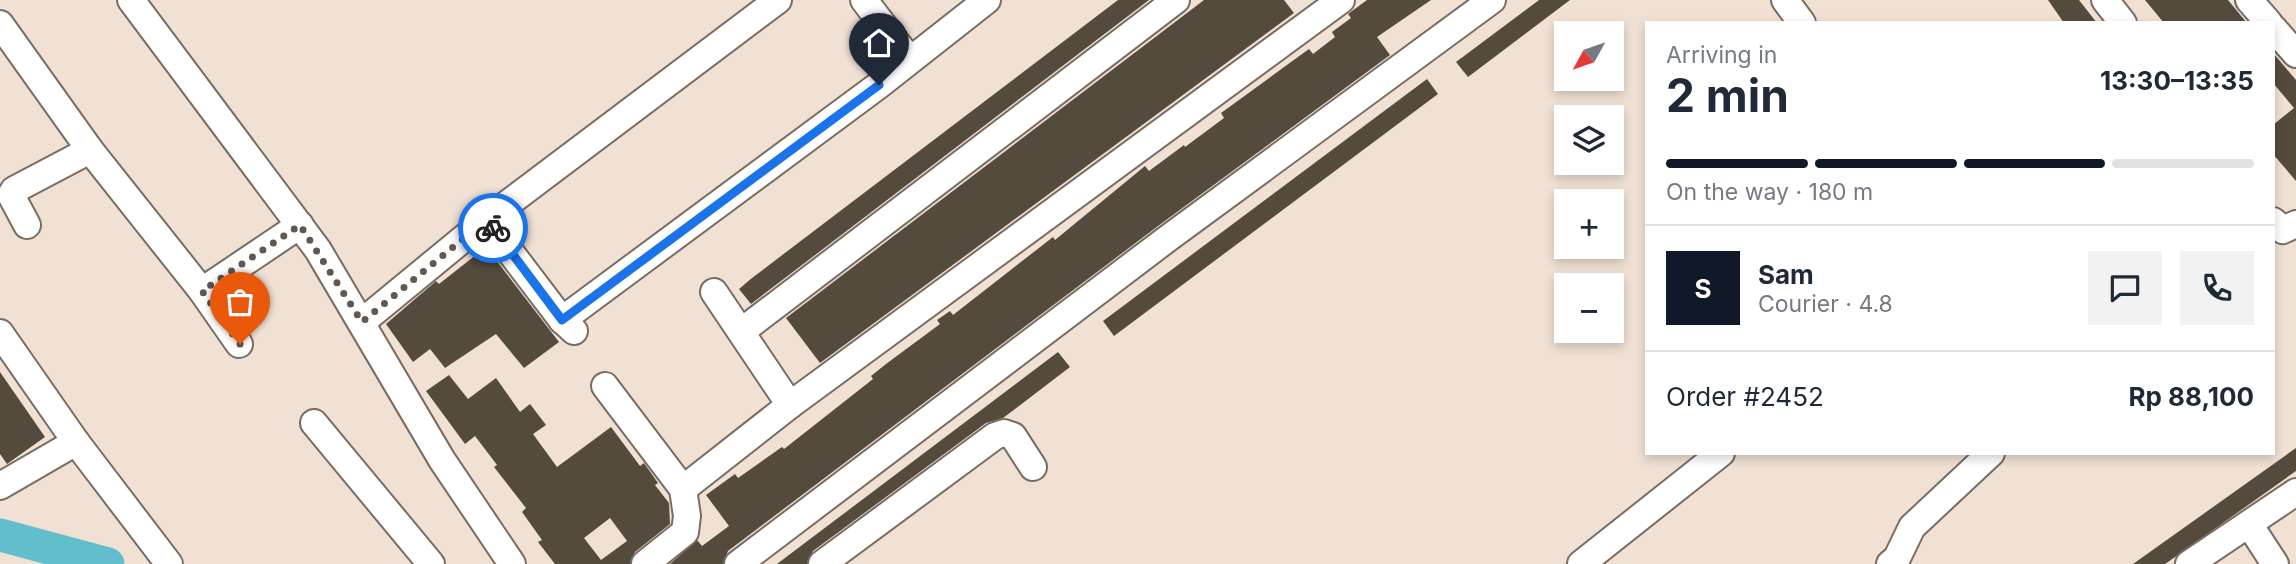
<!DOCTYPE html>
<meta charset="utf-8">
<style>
:root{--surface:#fff;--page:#f2f2f3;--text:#1f2937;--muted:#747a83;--line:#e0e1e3;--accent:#111827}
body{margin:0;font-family:Inter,sans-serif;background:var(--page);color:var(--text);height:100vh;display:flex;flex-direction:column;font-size:26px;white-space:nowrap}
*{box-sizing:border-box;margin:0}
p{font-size:23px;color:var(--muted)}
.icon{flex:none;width:38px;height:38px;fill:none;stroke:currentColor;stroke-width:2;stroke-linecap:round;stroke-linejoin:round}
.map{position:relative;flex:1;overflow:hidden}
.details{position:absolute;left:1645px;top:21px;width:630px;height:434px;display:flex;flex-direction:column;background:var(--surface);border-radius:0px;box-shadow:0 4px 10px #0003}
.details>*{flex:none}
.needle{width:46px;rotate:230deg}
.tools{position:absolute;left:1554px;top:21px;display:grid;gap:14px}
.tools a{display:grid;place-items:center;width:70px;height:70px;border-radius:0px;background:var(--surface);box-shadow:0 4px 10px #0003;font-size:35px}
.pin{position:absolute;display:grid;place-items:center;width:60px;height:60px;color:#fff;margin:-72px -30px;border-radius:50% 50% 50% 0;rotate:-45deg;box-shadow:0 0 7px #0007}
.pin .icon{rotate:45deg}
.courier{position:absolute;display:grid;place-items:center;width:70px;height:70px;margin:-35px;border:5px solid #1a73e8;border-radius:50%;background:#fff;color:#222;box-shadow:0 2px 9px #0007}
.overview em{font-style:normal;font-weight:700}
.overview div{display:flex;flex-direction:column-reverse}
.overview{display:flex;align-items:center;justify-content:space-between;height:119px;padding:0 21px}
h1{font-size:46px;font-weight:700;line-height:52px}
.bar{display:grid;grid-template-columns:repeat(4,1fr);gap:10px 7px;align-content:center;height:84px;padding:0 21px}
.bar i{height:9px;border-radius:5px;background:var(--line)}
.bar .current{background:var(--accent)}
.bar p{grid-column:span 4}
.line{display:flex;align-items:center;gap:18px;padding:0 21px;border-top:2px solid var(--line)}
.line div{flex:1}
.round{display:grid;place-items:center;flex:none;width:74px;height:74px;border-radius:0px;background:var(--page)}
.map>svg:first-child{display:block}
</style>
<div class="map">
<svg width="2296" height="564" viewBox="0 0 2296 564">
<rect width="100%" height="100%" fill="#f0e1d4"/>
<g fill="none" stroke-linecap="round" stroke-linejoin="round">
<polyline stroke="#61beca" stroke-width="33" points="0,535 108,564"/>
</g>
<g fill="#544b3e" fill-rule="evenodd">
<polygon points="1118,0 1149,0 751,304 739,289 752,278"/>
<polygon points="1204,0 1284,0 1294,13 820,363 786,318"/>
<polygon points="1367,0 1431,0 1377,37 1390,55 1158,226 728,551 723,564 670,564 697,540 702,546 729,526 706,495 735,474 738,478 782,447 784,449 873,379 871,376 886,364 940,324 937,320 950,311 953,315 1053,237 1055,240 1145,166 1149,171 1184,145 1185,147 1224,118 1221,113 1309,49 1313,54 1335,37 1332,32 1351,18 1348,14"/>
<polygon points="1539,0 1570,0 1468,77 1456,62"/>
<polygon points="2048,0 2079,0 2097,23 2064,23"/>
<polygon points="2145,0 2228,0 2247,23 2164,23"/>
<polygon points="2273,53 2296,80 2296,181 2273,154 2273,125 2294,108 2273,83"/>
<polygon points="1427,79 1438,94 1114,336 1103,321"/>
<polygon points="486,247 559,342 524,368 496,334 445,368 430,349 413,362 386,324 436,281 439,284"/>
<polygon points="1058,352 1070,367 1019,406 1003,418 986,423 813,551 807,564 777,564"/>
<polygon points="0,372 45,437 7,464 0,454"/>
<path d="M449 375 468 399 496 378 520 412 530 404 546 425 533 434 557 467 611 427 640 466 644 463 658 483 655 485 669 503 670 524 635 552 630 564H555L538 542 542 540 522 512 526 508 494 467 497 465 475 436 465 444 426 391ZM610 518 627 541 601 560 584 538Z"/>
<polygon points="2296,448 2296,471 2175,557 2165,564 2133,564"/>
</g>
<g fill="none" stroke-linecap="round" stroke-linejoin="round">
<g stroke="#796c60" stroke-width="30">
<g id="minor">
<polyline points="131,0 318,250 442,460 512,564"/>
<polyline points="864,0 909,59"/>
<polyline points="1785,0 1802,23"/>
<polyline points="2105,0 2123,23"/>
<polyline points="2249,0 2269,23"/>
<polyline points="0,24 90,150 202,291 300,225"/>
<polyline points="2273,28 2296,54"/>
<polyline points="486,220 562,320 574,331"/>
<polyline points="2273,221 2283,230 2296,224"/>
<polyline points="27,225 11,195 14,190 90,150"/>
<polyline points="202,291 239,344"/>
<polyline points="714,292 790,405"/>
<polyline points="562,320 879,85 987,0"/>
<polyline points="362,322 486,220 778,0"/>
<polyline points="742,331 1176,0"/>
<polyline points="0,333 76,442 169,564"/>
<polyline points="605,386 683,489 687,516 685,532 645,564"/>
<polyline points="314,423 431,564"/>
<polyline points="0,486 76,442"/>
<polyline points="683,489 790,405 1341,0"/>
<polyline points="2249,524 2275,564"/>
<polyline points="738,564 1167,239 1492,0"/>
<polyline points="822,564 995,436 1004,433 1013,436 1033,467"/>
<polyline points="1581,564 1721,453"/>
<polyline points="1890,564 1897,558 1912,527 1991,453"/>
<polyline points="2189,564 2296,492"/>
</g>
</g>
<use href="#minor" stroke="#fff" stroke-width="26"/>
</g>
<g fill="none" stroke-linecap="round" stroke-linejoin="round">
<polyline stroke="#615851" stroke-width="7" stroke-dasharray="0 12.6" points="240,344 202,291 300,225 362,322 486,220 493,228"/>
<polyline stroke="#1a73e8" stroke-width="9" points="493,228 562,320 879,85"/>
</g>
</svg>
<div class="tools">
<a><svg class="needle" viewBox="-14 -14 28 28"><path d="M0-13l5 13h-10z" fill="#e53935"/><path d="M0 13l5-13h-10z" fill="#747a83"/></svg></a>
<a><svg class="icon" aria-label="layers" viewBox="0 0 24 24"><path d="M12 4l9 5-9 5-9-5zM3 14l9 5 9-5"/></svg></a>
<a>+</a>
<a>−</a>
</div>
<div class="pin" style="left:240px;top:344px;background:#ea580c"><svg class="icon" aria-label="bag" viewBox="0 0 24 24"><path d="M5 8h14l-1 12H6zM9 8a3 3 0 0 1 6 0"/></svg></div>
<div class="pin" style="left:879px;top:85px;background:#1f2937"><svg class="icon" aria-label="home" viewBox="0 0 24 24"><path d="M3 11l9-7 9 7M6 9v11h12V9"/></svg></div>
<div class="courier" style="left:493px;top:228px"><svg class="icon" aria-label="bike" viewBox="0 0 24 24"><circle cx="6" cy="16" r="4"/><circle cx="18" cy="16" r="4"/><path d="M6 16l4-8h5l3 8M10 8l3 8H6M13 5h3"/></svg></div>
<section class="details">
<div class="overview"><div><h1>2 min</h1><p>Arriving in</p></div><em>13:30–13:35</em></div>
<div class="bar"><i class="current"></i><i class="current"></i><i class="current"></i><i></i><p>On the way · 180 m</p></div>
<div class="line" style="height:126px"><b class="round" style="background:var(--accent);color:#fff">S</b><div><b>Sam</b><p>Courier · 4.8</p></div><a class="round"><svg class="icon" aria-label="chat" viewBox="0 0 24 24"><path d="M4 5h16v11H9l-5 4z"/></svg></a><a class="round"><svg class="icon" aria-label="phone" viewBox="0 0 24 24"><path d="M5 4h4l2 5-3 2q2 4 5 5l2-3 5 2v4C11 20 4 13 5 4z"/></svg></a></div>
<div class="line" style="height:91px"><div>Order #2452</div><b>Rp 88,100</b></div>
</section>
</div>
